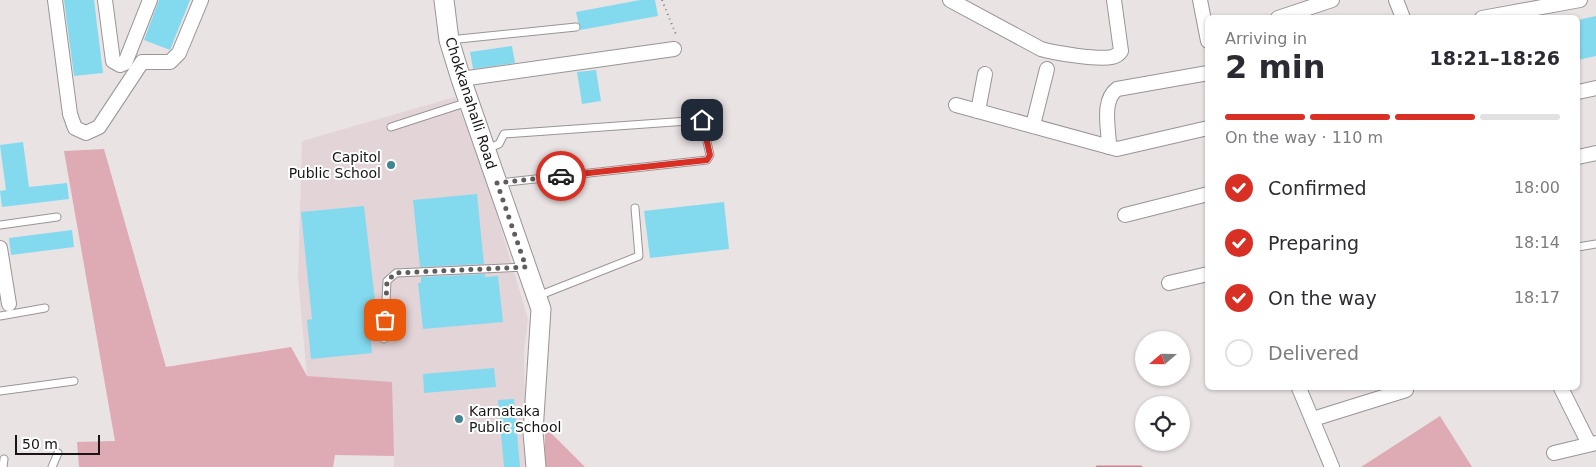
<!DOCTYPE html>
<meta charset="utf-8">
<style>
:root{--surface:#fff;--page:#f7f7f7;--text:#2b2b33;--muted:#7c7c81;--line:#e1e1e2;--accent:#d93025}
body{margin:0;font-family:"DejaVu Sans",sans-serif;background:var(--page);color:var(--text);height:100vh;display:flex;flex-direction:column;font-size:19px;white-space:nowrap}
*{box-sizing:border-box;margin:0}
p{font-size:16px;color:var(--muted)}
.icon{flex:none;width:28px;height:28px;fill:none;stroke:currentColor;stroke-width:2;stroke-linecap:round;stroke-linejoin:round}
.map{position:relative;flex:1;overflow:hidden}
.drawer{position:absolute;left:1205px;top:15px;width:375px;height:375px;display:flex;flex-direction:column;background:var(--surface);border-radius:8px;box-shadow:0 1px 4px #0004}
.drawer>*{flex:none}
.needle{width:32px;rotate:250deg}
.buttons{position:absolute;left:1135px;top:331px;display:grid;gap:10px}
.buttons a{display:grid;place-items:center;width:55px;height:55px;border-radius:50%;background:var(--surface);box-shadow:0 1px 4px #0004;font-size:25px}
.scale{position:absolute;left:15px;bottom:12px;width:85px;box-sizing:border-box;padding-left:5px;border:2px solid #171515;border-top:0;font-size:14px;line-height:18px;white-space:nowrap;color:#171515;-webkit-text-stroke:4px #fff;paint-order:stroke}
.pin{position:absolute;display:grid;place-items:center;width:42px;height:42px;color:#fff;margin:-21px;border-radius:10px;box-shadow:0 2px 8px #0006}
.courier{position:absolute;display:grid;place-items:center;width:50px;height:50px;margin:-25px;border:4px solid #d93025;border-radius:50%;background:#fff;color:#222;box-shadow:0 1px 6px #0007}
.headline em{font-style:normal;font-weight:700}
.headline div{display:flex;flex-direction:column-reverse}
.headline{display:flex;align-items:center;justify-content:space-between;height:85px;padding:0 20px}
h1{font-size:32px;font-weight:700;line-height:38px}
.bar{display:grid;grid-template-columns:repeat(4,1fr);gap:8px 5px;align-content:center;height:60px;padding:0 20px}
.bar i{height:6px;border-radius:4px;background:var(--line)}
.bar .on{background:var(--accent)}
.bar p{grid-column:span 4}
ol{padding:0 20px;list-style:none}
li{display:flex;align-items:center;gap:15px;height:55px}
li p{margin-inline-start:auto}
li .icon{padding:5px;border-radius:50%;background:var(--accent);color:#fff;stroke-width:4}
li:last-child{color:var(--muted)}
li i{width:28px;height:28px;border:2px solid var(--line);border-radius:50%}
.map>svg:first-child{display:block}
</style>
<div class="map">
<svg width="1596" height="467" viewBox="0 0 1596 467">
<rect width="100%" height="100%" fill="#eae3e4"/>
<polygon fill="#e3d4d7" points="455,97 489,188 528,319 524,352 526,467 394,467 391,383 307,376 298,279 302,141"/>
<g fill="#deaab4">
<polygon points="104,149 166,367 291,347 307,376 392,382 394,456 335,455 333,467 79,467 77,442 115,441 64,151"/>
<polygon points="1440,416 1472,467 1361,467"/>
<polygon points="545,427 585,467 545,467"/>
</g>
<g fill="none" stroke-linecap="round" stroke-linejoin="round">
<polyline stroke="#ca8494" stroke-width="3" points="1097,467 1141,467"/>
</g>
<g fill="#83daee">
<polygon points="64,0 94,0 103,73 74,76"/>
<polygon points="159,0 190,0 170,50 144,40"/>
<polygon points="640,0 655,0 658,16 580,30 576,12"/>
<polygon points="1596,16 1596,56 1578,60 1578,20"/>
<polygon points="512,46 515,63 473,69 470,52"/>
<polygon points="596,70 601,101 582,104 577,72"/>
<polygon points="23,142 29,187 67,183 69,199 2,207 0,191 6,190 0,145"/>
<polygon points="477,194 484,264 420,267 413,200"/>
<polygon points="724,202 729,249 650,258 644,211"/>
<polygon points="364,206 376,309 368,310 372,353 311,359 307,320 312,319 301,212"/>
<polygon points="72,230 74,247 11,255 9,238"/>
<polygon points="485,274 485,277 498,276 503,322 423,329 418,283 421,283 421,277"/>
<polygon points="494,368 496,387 424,393 423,374"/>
<polygon points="514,399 520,467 504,467 498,400"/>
</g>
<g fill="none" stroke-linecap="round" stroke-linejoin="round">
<g stroke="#9a9495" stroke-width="9">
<g id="lane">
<polyline points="449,40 576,27"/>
<polyline points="391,127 468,102"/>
<polyline points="486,149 499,144 504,134 702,120 710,155 707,160 499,183"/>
<polyline points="0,225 57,217"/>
<polyline points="1578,247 1596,244"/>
<polyline points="538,296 639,256 635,208"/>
<polyline points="0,316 45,308"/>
<polyline points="384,339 387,281 396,273 525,267"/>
<polyline points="0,391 74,381"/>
<polyline points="3,467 4,459"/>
<polyline points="52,467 58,453"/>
</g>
</g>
<g stroke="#9a9495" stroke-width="16">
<g id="street">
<polyline points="55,0 70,114 75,128 86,133 99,127 142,62 170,62 179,53 201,0"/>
<polyline points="105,0 113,61 120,65 125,63 150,0"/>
<path d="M950 0 1041 49C1054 53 1098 60 1112 57 1116 56 1119 54 1121 51L1114 0"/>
<polyline points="1200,0 1208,41"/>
<polyline points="1396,0 1403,18"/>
<polyline points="1278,18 1332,0"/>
<polyline points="1482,18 1580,0"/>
<polyline points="461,79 674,49"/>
<polyline points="1578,92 1596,88"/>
<polyline points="956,105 1117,149 1208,128"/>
<polyline points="978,111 985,74"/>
<polyline points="1033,125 1047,69"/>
<path d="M1109 147C1109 129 1101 101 1117 89L1208 73"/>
<polyline points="1578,157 1596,153"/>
<polyline points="1125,215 1208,194"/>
<polyline points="0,248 9,304"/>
<polyline points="1169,283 1208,274"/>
<polyline points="1299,388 1332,467"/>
<polyline points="1561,388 1589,444"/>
<polyline points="1313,419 1406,390"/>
<polyline points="1554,453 1596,443"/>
</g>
</g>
<g stroke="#9a9495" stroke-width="21">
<polyline id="secondary" points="444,0 449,40 461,79 541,309 533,432 536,467"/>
</g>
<polyline stroke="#807c7c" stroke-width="2" stroke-dasharray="1 4" stroke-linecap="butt" points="662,0 677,37"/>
<use href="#lane" stroke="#fff" stroke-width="7"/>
<use href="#street" stroke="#fff" stroke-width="14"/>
<use href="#secondary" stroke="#fff" stroke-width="19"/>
</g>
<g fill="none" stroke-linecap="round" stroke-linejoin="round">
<polyline stroke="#615d5d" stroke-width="5" stroke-dasharray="0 9" points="385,320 387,281 396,273 526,267 497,183 561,176"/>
<polyline stroke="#d93025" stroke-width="6" points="561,176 707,160 710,155 702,120"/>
</g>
<g fill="#418594" stroke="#fff" stroke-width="2">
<circle cx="391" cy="165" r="5"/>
<circle cx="459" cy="419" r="5"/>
</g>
<g text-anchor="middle" stroke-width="4" stroke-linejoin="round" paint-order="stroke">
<g font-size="14" fill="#171515" stroke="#fff">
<text transform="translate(471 103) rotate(72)" y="5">Chokkanahalli Road</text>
</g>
<g font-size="14" fill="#171515" stroke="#fff" text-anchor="end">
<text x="381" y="162">Capitol<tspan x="381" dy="16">Public School</tspan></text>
<text x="469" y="416" text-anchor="start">Karnataka<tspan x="469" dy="16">Public School</tspan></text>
</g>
</g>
</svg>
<div class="buttons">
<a><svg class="needle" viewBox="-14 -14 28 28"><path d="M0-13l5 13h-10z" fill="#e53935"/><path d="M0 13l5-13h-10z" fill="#7c7c81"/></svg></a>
<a><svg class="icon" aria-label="locate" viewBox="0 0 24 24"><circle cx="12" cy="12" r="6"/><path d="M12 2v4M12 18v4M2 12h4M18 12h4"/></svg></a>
</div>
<div class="scale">50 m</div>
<div class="pin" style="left:385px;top:320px;background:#ea580c"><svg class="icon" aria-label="bag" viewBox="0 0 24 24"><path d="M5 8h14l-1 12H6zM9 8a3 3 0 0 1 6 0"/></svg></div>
<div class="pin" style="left:702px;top:120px;background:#1f2937"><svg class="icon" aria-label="home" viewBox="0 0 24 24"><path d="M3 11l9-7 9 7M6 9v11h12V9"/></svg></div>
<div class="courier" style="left:561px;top:176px"><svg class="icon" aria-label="car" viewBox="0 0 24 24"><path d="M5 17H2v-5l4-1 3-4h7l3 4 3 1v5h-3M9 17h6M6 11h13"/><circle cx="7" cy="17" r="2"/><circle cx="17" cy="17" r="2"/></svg></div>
<section class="drawer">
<div class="headline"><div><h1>2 min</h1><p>Arriving in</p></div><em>18:21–18:26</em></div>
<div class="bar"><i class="on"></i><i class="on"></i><i class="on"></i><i></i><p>On the way · 110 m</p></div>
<ol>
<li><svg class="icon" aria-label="check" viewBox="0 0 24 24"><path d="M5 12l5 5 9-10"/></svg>Confirmed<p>18:00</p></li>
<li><svg class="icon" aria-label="check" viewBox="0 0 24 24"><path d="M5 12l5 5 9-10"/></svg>Preparing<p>18:14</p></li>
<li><svg class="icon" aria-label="check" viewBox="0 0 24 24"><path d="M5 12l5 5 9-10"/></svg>On the way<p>18:17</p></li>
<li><i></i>Delivered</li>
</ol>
</section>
</div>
